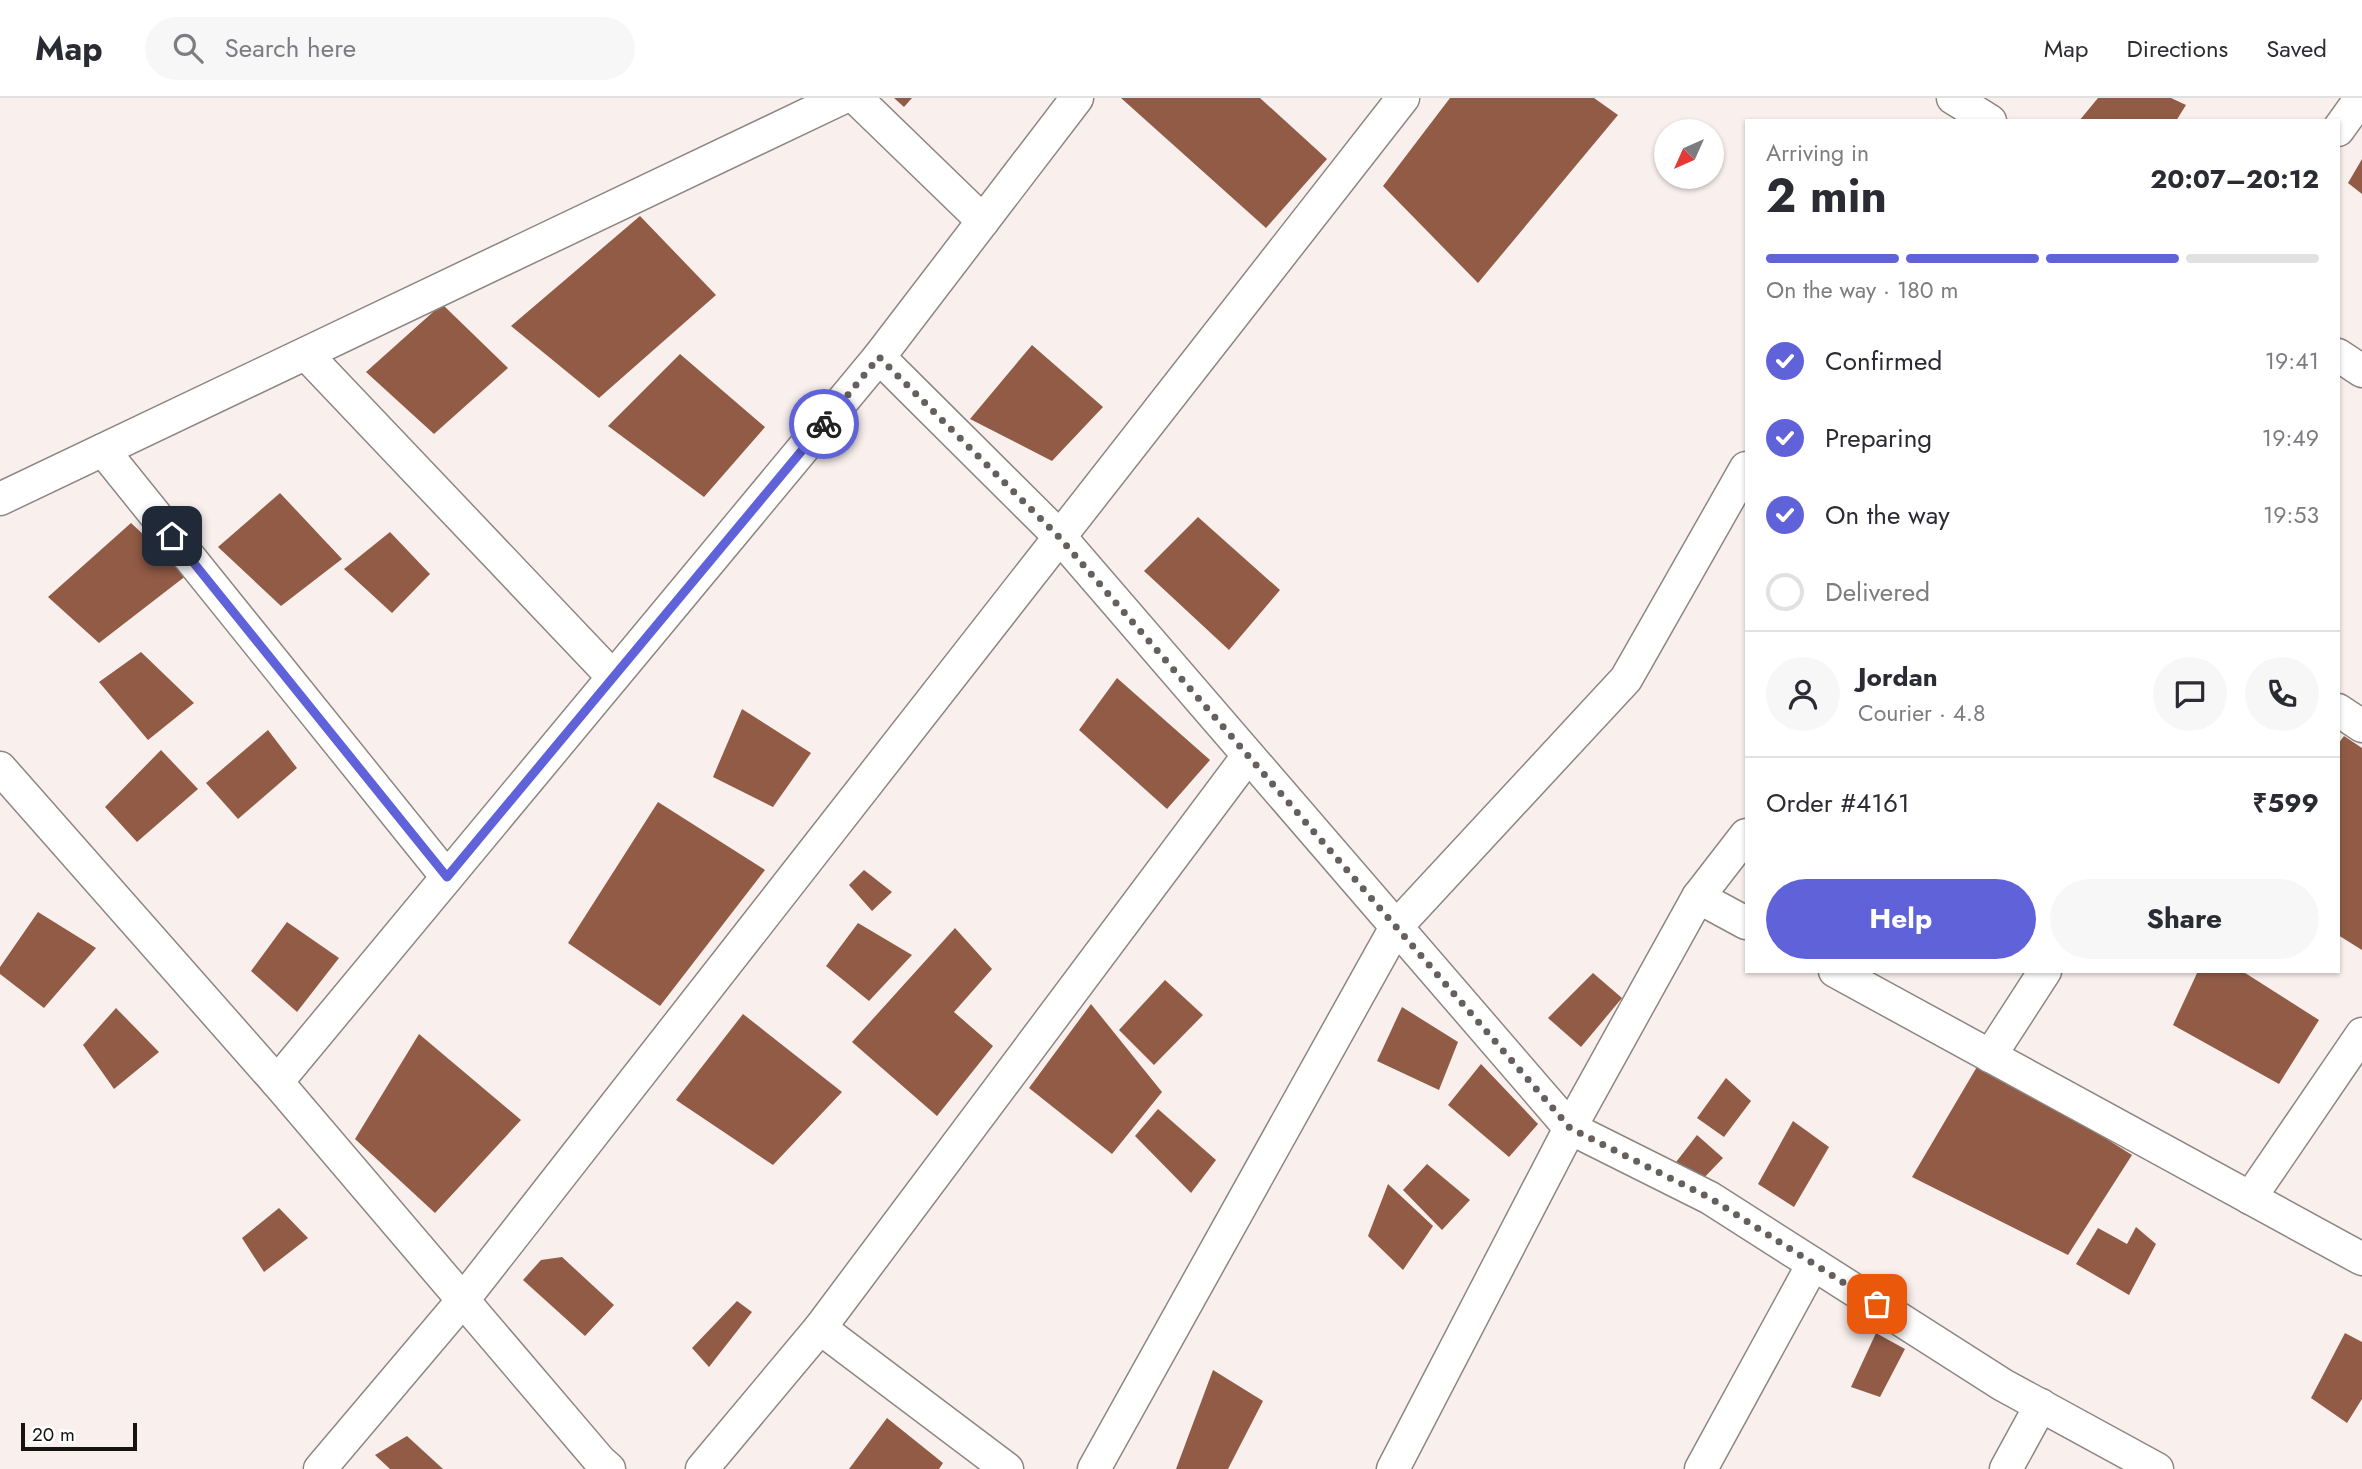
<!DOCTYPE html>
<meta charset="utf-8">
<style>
:root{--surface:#fff;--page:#f7f7f7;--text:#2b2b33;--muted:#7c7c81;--line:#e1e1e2;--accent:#6062da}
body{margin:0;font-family:Jost,sans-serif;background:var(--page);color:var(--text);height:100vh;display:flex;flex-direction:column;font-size:26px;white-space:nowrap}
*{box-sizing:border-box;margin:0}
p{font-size:23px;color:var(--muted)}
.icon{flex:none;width:38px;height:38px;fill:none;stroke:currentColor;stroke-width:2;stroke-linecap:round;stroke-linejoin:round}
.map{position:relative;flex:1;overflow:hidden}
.side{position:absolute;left:1745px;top:21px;width:595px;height:854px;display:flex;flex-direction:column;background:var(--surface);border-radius:0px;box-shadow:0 2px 5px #0004}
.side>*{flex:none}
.needle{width:46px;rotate:225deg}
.buttons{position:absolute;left:1654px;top:21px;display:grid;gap:14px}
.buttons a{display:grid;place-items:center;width:70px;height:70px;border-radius:50%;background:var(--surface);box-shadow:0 2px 5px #0004;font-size:35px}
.scale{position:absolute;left:21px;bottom:18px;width:116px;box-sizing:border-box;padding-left:7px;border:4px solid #161311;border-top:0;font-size:19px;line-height:24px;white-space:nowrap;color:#161311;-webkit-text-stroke:5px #fff;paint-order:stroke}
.pin{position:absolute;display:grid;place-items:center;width:60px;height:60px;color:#fff;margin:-30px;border-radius:14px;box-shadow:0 4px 10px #0006}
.courier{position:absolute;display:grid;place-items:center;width:70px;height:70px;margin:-35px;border:5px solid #6062da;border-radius:50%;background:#fff;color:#222;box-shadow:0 2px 9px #0007}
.overview em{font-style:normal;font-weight:700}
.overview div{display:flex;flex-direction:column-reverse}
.overview{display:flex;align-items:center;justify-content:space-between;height:119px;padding:0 21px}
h1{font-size:46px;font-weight:700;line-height:52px}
.bar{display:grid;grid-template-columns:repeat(4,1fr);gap:10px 7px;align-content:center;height:84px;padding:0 21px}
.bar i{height:9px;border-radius:5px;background:var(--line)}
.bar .selected{background:var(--accent)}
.bar p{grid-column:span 4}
.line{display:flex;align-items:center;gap:18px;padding:0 21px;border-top:2px solid var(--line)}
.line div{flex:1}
.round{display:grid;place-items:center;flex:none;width:74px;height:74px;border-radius:37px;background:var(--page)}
ol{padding:0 21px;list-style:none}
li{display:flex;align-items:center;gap:21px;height:77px}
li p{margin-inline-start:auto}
li .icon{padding:7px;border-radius:50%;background:var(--accent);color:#fff;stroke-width:4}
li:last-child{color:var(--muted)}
li i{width:38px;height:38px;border:4px solid var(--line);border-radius:50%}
.action{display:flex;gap:14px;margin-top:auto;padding:14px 21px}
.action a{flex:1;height:80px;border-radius:42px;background:var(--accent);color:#fff;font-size:28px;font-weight:700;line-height:80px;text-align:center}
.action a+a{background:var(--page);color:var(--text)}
header{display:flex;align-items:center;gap:42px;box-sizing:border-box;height:98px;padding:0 35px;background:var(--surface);border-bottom:2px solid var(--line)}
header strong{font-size:33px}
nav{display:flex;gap:38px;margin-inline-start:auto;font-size:24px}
.search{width:490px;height:63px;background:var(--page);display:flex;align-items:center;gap:18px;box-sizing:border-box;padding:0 24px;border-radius:38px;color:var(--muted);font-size:26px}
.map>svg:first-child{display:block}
</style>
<header>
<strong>Map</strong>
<div class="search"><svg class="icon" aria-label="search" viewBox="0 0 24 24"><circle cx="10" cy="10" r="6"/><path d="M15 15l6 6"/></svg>Search here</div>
<nav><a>Map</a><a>Directions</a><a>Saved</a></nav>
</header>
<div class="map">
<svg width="2362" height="1371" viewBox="0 0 2362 1371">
<rect width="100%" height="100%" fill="#f9f0ed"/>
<g fill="#915b46">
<polygon points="894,0 912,0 904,9"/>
<polygon points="1121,0 1260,0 1327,61 1266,130"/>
<polygon points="1450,0 1594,0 1618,17 1478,185 1383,88"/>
<polygon points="2098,0 2171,0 2186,7 2176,23 2079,23"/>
<polygon points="2362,61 2362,96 2348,85"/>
<polygon points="640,118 716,197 599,300 511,228"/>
<polygon points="442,206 508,270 434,336 366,274"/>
<polygon points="1032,247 1103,309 1052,363 970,321"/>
<polygon points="680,256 765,329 704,399 608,328"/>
<polygon points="280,395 342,461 281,508 218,449"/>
<polygon points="1198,419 1280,492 1229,552 1144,473"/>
<polygon points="131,425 187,477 99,545 48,499"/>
<polygon points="390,434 430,476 392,515 344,471"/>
<polygon points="141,554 194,605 148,642 99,584"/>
<polygon points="1117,580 1210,662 1167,711 1079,632"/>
<polygon points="742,611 811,655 773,709 713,679"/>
<polygon points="268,632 297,670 238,721 206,685"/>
<polygon points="2344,638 2362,650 2362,852 2338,837 2338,646"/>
<polygon points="161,652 198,691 137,744 105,709"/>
<polygon points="658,704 765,772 660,908 568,845"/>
<polygon points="864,772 892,794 872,813 849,787"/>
<polygon points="38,814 96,850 44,910 0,876 0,869"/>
<polygon points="287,824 339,860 297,914 251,873"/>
<polygon points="858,825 912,857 869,903 826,868"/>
<polygon points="955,830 992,871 954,914 993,948 937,1018 852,944"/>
<polygon points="2198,873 2242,873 2319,922 2279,986 2173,927"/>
<polygon points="1593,875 1622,900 1581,949 1548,920"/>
<polygon points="1165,882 1203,917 1154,967 1119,932"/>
<polygon points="1091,906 1162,994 1112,1056 1029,990"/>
<polygon points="1402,909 1458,944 1439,992 1377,963"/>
<polygon points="116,910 159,954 114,991 83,947"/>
<polygon points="743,916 842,994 773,1067 676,1002"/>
<polygon points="419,936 521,1022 435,1115 355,1041"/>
<polygon points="1981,962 2132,1057 2068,1157 1912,1079"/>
<polygon points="1481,966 1538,1026 1509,1059 1448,1007"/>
<polygon points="1726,980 1751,1003 1724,1039 1697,1020"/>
<polygon points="1158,1011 1216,1062 1191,1095 1135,1038"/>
<polygon points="1793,1023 1829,1049 1794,1109 1758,1086"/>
<polygon points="1697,1037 1723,1060 1699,1085 1673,1068"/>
<polygon points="1427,1066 1470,1102 1442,1132 1403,1092"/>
<polygon points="1388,1086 1433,1128 1403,1172 1368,1138"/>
<polygon points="279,1110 308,1140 264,1174 242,1140"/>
<polygon points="2136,1129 2156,1146 2129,1197 2076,1166 2098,1130 2127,1146"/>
<polygon points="562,1159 614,1207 585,1238 523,1182 541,1162"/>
<polygon points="737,1203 752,1214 709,1269 692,1250"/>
<polygon points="1876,1235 1905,1251 1880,1299 1851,1289"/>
<polygon points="2345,1235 2362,1244 2362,1301 2347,1325 2311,1300"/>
<polygon points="1213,1272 1263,1303 1228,1371 1176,1371"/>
<polygon points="887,1320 943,1365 939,1371 849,1371"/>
<polygon points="407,1338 443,1371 390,1371 375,1357"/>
</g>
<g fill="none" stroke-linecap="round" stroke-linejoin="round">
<g stroke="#8d8682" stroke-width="35">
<g id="street">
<polyline points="856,0 983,123"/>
<polyline points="1077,0 879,259 1060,439 1570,1030 1710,1100 2003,1287 2157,1371"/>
<polyline points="1953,0 1990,23"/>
<polyline points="2338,32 2361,0"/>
<polyline points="306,256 613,579"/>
<polyline points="2338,257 2362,273"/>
<polyline points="103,352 447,779"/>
<polyline points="0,401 842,0"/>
<polyline points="2338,612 2362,628"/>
<polyline points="0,670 277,984 600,1363 609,1371"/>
<polyline points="1746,737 1698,799 1746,825"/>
<polyline points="1835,873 2362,1161"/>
<polyline points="1990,958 2045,873"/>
<polyline points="277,984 879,259"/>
<polyline points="2250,1100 2362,936"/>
<polyline points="820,1230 1007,1371"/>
<polyline points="320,1371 463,1202 1403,0"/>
<polyline points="702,1371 820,1230 1248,658"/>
<polyline points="1094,1371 1396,829 1626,581 1746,370"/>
<polyline points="1393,1371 1570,1030 1698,799"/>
<polyline points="1701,1371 1813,1166"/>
<polyline points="2006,1371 2041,1307"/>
</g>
</g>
<use href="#street" stroke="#fff" stroke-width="32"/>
</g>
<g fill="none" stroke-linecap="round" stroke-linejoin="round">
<polyline stroke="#65605e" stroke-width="7" stroke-dasharray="0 12.6" points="824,326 879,259 1059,439 1570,1030 1710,1100 1877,1206"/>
<polyline stroke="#6062da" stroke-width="9" points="172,438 447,779 824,326"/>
</g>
</svg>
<div class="buttons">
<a><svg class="needle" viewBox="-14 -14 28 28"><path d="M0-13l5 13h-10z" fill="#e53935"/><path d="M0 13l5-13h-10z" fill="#7c7c81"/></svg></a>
</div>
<div class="scale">20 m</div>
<div class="pin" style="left:1877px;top:1206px;background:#ea580c"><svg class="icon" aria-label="bag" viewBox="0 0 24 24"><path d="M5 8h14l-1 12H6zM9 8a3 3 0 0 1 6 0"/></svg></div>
<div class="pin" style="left:172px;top:438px;background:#1f2937"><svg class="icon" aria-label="home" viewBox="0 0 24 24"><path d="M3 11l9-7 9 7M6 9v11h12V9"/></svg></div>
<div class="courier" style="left:824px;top:326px"><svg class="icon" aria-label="bike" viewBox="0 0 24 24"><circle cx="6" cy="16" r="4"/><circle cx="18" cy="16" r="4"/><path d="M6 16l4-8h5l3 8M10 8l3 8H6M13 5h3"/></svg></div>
<section class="side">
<div class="overview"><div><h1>2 min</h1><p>Arriving in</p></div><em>20:07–20:12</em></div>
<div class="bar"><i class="selected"></i><i class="selected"></i><i class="selected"></i><i></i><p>On the way · 180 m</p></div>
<ol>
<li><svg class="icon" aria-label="check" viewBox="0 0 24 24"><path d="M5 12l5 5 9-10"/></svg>Confirmed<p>19:41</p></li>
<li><svg class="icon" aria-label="check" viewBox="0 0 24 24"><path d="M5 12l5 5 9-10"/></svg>Preparing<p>19:49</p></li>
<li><svg class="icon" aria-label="check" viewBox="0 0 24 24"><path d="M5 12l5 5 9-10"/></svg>On the way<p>19:53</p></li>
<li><i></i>Delivered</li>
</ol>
<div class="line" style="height:126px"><a class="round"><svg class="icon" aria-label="person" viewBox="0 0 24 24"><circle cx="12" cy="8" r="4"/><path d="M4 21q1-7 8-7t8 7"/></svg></a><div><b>Jordan</b><p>Courier · 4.8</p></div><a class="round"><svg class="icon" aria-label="chat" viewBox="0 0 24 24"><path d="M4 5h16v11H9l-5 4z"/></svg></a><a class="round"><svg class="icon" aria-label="phone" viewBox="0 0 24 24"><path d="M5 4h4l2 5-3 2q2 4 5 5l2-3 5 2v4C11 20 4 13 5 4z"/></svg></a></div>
<div class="line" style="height:91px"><div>Order #4161</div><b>₹599</b></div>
<div class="action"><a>Help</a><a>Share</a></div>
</section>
</div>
